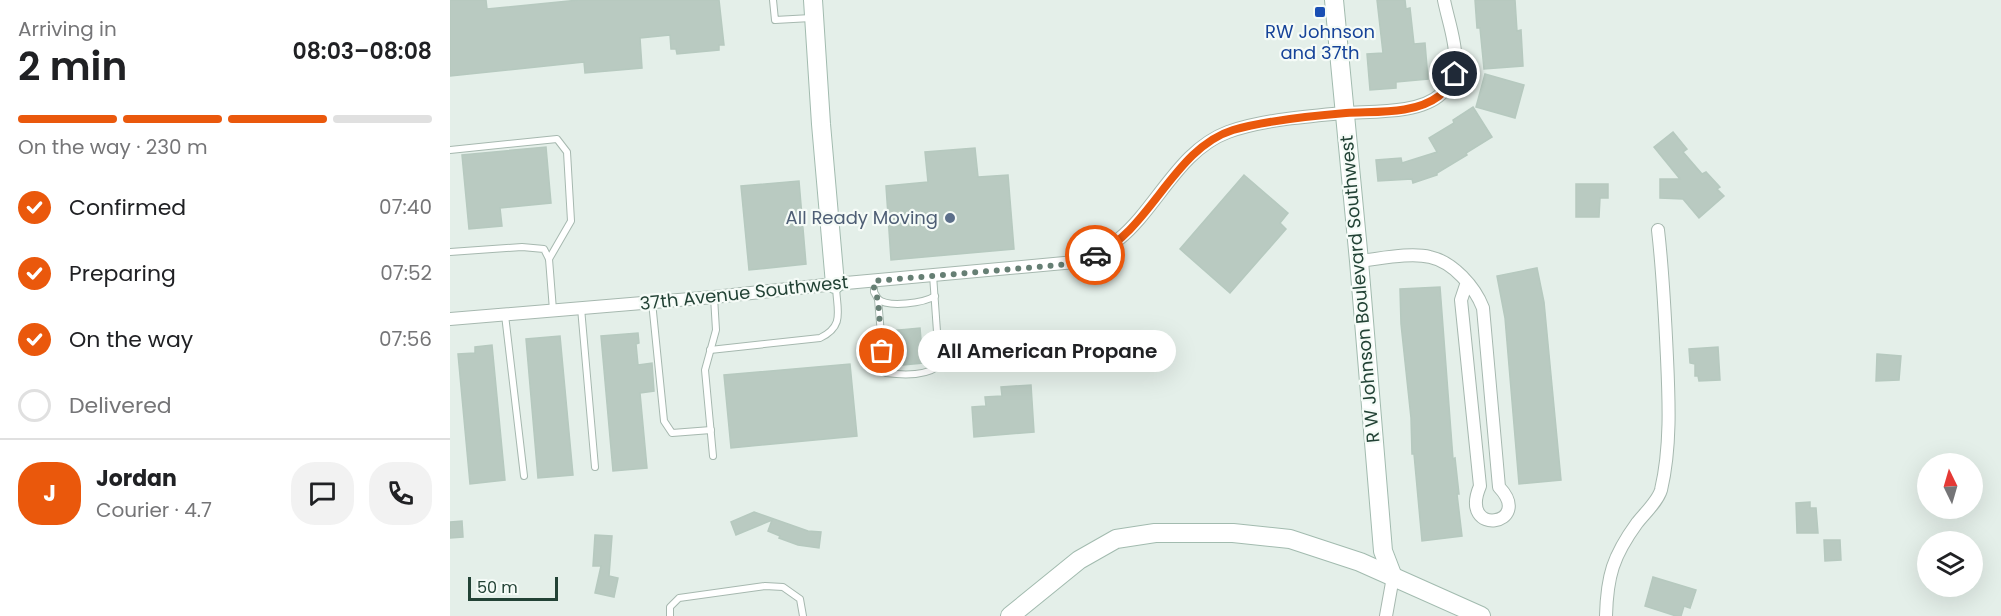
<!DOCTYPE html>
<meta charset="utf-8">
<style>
:root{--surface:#fff;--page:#f2f2f2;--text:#202124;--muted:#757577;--line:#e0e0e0;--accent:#ea580c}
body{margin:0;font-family:Poppins,sans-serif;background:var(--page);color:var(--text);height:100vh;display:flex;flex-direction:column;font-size:22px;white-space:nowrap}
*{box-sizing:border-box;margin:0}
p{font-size:20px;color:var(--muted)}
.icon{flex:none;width:33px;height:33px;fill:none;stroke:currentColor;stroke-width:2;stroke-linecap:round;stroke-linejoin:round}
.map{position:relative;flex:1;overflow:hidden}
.drawer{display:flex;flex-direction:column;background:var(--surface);width:450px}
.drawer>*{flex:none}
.needle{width:39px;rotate:355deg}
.controls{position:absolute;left:1467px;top:453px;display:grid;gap:12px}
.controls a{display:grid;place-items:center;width:66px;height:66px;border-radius:50%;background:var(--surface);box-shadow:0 6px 24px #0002;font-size:30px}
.scale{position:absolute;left:18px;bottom:15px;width:90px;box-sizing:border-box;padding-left:6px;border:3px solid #224235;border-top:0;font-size:16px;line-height:21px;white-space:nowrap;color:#224235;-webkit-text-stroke:4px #f5fbf7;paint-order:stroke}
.pin{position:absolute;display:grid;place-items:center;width:51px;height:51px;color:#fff;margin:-26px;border:3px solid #fff;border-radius:50%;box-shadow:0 2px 6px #0007}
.courier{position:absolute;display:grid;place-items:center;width:60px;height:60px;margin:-30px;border:4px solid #ea580c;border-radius:50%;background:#fff;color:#222;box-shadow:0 2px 8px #0007}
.bubble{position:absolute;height:42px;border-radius:21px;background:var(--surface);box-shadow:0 6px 24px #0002;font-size:20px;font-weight:600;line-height:42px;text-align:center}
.head em{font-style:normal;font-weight:600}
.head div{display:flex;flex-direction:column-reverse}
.head{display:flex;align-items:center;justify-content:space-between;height:102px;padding:0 18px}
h1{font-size:39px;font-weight:600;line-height:45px}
.bar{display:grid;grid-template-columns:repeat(4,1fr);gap:9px 6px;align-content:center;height:72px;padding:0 18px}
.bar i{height:8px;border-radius:4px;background:var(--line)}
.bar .on{background:var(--accent)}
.bar p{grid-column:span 4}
.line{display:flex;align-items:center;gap:15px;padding:0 18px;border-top:2px solid var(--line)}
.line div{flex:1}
.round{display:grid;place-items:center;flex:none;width:63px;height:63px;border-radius:24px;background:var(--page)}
ol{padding:0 18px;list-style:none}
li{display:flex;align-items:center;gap:18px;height:66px}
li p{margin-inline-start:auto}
li .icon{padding:6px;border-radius:50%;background:var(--accent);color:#fff;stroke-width:4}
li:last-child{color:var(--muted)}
li i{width:33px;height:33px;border:3px solid var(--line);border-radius:50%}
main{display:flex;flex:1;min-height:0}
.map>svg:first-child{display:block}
</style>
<main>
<section class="drawer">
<div class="head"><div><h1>2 min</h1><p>Arriving in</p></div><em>08:03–08:08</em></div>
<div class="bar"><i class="on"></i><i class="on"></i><i class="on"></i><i></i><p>On the way · 230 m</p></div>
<ol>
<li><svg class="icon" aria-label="check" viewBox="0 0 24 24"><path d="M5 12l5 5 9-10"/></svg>Confirmed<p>07:40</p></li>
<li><svg class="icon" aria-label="check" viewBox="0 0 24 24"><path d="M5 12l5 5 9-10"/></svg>Preparing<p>07:52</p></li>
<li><svg class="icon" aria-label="check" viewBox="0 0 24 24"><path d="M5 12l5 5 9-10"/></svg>On the way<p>07:56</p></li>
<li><i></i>Delivered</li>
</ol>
<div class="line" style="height:108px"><b class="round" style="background:var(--accent);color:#fff">J</b><div><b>Jordan</b><p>Courier · 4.7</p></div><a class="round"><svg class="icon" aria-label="chat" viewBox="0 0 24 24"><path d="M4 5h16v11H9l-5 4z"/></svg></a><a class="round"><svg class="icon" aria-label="phone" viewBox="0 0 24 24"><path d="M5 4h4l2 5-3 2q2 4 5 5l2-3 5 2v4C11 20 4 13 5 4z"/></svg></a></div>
</section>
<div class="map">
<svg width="1551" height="616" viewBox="0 0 1551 616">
<rect width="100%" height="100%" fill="#e4efe9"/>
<g fill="#b9cac1" stroke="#b6c9bf" stroke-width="1.5">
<polygon points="0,0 36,0 37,9 129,0 269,0 274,45 269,45 269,50 227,54 226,49 221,49 220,35 190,38 192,68 135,73 134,62 0,76"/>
<polygon points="927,0 955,0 956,9 960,8 964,44 975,43 978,79 946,82 946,88 920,90 917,54 933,53"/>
<polygon points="1025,0 1065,0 1067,31 1071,30 1073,66 1034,69 1030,28 1027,28"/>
<polygon points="1035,74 1074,85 1065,118 1026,107"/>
<polygon points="1023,107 1042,137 1016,153 1017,155 987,173 987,175 963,183 962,179 928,181 926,160 951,158 952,163 987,152 979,138 1004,123 1003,120"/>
<polygon points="1223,132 1237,149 1233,152 1252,174 1256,172 1270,187 1267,189 1274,196 1249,218 1233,199 1210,198 1210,179 1230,179 1204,147"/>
<polygon points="96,147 101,203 50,208 52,226 19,229 12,155"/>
<polygon points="525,148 528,177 558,175 564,249 441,260 436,186 478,182 475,152"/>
<polygon points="794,175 838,213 830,223 836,229 780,293 730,249"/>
<polygon points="349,181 356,264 299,270 291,186"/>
<polygon points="1126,184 1158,184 1158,198 1150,198 1149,217 1126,217"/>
<polygon points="1087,268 1094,302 1111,480 1069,484 1055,318 1047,276"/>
<polygon points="990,287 1003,459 1005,458 1009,494 1007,494 1012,536 972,541 964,454 962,454 961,418 951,324 950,289"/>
<polygon points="470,328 473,363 443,366 439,331"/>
<polygon points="188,333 189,343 186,344 188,365 202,363 204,391 190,393 197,468 163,471 151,336"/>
<polygon points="110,336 123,475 88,478 76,339"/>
<polygon points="42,345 55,480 20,484 8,354 25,353 25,347"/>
<polygon points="1268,347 1270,380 1249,381 1248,376 1245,376 1245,364 1240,363 1239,349"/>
<polygon points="1427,354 1451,356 1449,380 1426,381"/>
<polygon points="400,364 407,436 281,448 274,375"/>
<polygon points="581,385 584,432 524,437 522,407 536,406 535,397 552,396 551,387"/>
<polygon points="1360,502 1360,508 1366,508 1368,533 1347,533 1346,503"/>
<polygon points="304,512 358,531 371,532 369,548 348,545 329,538 330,536 318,531 322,520 286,535 281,522"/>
<polygon points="12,521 13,537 0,538 0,522"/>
<polygon points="145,535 162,536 159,576 168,578 164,597 145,593 151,566 143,566"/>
<polygon points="1374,540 1390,540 1391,560 1375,561"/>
<polygon points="1203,577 1246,590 1240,608 1234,606 1231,616 1226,616 1195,606"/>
</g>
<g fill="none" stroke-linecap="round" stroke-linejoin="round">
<g stroke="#a6b8af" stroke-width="8">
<g id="lane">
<polyline points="323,0 325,20 361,18"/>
<polyline points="0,150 107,139 117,152 121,221 99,259"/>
<polyline points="0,252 72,247 94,249 99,259 103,310"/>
<path d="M424 281V292L428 299 434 370 436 373C451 375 474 376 487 367L489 360 483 275"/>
<path d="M428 299C438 308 474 303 485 296"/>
<polyline points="202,302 214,421 222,433 261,430"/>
<polyline points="131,308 145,467"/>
<polyline points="55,315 74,476"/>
<path d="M260 350 370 338C395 326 387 311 386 287"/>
<polyline points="263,456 255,370 266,330 264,297"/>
<polyline points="220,616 220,607 229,598 315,586 333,587 350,599 353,616"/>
</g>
</g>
<g stroke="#a6b8af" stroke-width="14">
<g id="street">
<path d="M909 261C929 259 960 252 980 257 1003 262 1025 287 1033 308L1049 487C1085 525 1008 538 1030 486L1011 300 1017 282"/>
<path d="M0 319 264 297 385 284 625 262C642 256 655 250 669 239 707 208 729 150 778 132 811 120 859 116 895 113 922 111 970 114 991 94 1018 69 1000 31 994 0"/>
<polyline points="936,616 943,577"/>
<path d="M1156 616C1157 576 1163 556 1187 523 1194 514 1208 501 1211 490 1221 448 1219 401 1217 358 1215 315 1213 273 1208 230"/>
</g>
</g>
<g stroke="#a2bbaf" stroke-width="20">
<g id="secondary">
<polyline points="363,0 371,124 385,284"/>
<polyline points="884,0 909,261 933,551 943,577"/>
<polyline points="560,616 629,560 666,539 705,533 783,533 840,539 910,562 1031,616"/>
</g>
</g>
<use href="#lane" stroke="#fff" stroke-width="6"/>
<use href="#street" stroke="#fff" stroke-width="12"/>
<use href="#secondary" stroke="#fff" stroke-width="18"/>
</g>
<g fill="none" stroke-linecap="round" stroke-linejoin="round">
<polyline stroke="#667f74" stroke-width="6" stroke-dasharray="0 10.8" points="432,351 428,299 424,292 424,281 610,265 625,262 645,255"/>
<path stroke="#ea580c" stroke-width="8" d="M645 255C700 231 724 148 783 130 819 120 859 116 896 113 925 111 964 115 989 96 996 91 1001 82 1005 74"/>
</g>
<rect fill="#1a4fb4" stroke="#f5fbf7" stroke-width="2" x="864" y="6" width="12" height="12" rx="3"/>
<circle fill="#5c6f8a" stroke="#f5fbf7" stroke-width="2" cx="500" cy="218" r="6"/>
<g text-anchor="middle" stroke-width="4.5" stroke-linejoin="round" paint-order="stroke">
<g font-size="18" fill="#164399" stroke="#f5fbf7">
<text x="870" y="38">RW Johnson<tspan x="870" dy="21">and 37th</tspan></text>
</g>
<g font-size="18" fill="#4e5e75" stroke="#f5fbf7" text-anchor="end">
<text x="488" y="224">All Ready Moving</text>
</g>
<g font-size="18" fill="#224235" stroke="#f5fbf7">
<text transform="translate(910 289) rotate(-95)" y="6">R W Johnson Boulevard Southwest</text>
<text transform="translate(294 293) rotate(-6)" y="6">37th Avenue Southwest</text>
</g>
</g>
</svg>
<div class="controls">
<a><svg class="needle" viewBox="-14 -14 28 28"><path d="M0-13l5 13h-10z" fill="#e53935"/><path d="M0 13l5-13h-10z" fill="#757577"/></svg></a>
<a><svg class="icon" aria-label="layers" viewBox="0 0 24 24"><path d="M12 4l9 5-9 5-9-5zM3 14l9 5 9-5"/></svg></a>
</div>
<div class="scale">50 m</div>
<div class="pin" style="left:432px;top:351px;background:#ea580c"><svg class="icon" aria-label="bag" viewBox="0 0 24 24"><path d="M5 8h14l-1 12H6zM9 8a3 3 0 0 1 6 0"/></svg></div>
<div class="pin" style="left:1005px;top:74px;background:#1f2937"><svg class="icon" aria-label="home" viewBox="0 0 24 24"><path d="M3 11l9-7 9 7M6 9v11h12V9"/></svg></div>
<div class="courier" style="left:645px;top:255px"><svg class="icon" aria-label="car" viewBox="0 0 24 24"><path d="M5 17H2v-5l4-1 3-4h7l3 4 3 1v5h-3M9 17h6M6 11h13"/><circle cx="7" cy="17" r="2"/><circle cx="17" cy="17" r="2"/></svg></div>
<div class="bubble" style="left:468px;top:330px;width:258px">All American Propane</div>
</div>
</main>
